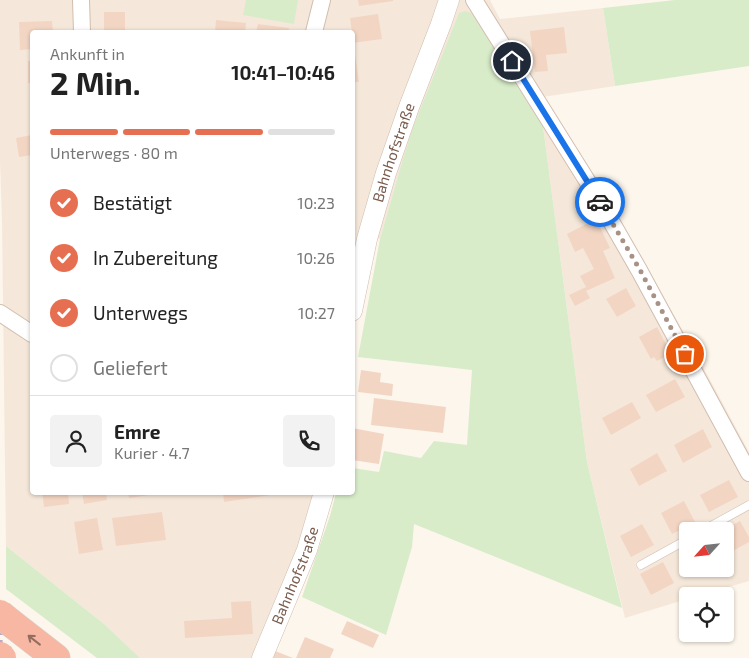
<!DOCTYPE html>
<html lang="de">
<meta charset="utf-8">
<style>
:root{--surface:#fff;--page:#f2f2f2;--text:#222;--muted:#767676;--line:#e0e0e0;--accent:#e76f51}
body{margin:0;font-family:"Exo 2",sans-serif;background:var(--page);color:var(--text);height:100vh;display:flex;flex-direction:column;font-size:19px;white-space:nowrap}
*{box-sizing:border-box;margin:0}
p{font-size:16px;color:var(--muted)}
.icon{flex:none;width:28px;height:28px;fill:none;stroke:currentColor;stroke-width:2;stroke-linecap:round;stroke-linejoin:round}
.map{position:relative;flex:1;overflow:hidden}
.sheet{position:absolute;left:30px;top:30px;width:325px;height:465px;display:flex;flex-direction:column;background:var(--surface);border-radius:5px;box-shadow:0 1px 4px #0004}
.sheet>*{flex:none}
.needle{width:32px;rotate:243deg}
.buttons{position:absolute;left:679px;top:522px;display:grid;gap:10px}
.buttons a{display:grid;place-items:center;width:55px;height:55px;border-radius:5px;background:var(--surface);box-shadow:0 1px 4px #0004;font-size:25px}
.pin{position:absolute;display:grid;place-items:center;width:42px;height:42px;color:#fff;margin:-21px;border:2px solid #fff;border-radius:50%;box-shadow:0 1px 5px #0007}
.courier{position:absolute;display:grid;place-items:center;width:50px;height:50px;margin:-25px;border:4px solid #1a73e8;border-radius:50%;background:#fff;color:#222;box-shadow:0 1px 6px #0007}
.overview em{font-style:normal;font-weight:700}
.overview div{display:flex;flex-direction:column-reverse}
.overview{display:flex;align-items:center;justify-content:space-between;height:85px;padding:0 20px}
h1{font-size:32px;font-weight:700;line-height:38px}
.bar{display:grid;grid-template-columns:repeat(4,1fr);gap:8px 5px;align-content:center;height:60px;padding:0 20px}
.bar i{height:6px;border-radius:4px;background:var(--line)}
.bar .on{background:var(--accent)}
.bar p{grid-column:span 4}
.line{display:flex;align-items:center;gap:12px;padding:0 20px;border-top:1px solid var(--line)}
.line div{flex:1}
.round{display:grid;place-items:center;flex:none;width:52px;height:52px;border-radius:5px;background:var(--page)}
ol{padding:0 20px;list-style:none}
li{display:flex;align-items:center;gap:15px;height:55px}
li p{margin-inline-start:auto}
li .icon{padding:5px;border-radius:50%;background:var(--accent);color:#fff;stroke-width:4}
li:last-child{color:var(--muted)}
li i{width:28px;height:28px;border:2px solid var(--line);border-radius:50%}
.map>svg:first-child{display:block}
</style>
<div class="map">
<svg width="749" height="658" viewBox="0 0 749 658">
<rect width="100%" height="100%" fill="#fdf6ec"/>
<path fill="#f5e8da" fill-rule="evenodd" d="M0 0H490L500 19 603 8 615 86 543 97 606 197 694 350 749 452V581L698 596H688L687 599 625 618 587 462 543 126 459 14 413 127 380 239 362 237 353 292 352 32H32V492L318 493 256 658H140L104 624 6 546 2 222 0 161ZM688 531H725V569H688Z"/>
<g fill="#d8ecc9">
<polygon points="246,0 298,0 294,24 243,15"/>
<polygon points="675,0 749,0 749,66 615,86 603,8"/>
<polygon points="465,11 471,13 474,17 543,126 587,462 622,608 414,524 412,547 386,635 302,597 330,516 336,493 352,492 353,468 379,472 384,451 421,458 434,441 467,445 472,370 358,357 380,239 403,159 413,127 459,13"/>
<polygon points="6,546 104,624 140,658 97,658 6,589"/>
</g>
<g fill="#f3d5c3">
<polygon points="358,0 393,0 393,1 359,6"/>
<rect x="104" y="12" width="21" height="20"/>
<polygon points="378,14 382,39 352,43 352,32 350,18"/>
<polygon points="216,20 246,23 245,32 215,32"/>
<polygon points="52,21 53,32 32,32 32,49 20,50 19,22"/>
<polygon points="258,24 289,28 288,32 256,32"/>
<polygon points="564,27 567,53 546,55 548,71 535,72 530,31"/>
<polygon points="352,55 355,55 359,82 352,82"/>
<rect x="28" y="61" width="4" height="22"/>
<polygon points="32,135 32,155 19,157 16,138"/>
<polygon points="596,219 610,248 603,251 615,278 586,291 590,298 575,306 569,295 586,287 580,276 594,269 583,248 575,252 567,234"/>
<polygon points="626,288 636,306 617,317 606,299"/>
<polygon points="657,327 671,354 657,361 654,357 651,359 639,337"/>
<polygon points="361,370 381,373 380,382 393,384 392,396 358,392"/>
<polygon points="675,379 685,397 656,412 646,395"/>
<polygon points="374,398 446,407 443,433 371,425"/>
<polygon points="632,402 641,418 611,435 602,418"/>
<polygon points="352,428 384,434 379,464 352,460"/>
<polygon points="703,429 712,447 683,463 674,445"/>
<polygon points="657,453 667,471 639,486 630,469"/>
<polygon points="729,480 738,497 709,512 700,495"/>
<polygon points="42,492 68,492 69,504 44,507"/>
<polygon points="82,492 106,492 107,500 84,504"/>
<polygon points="128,492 148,492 149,495 129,498"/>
<polygon points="223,492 277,492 277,494 224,502"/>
<polygon points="684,501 695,522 672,534 661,513"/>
<polygon points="162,512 166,540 116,546 112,518"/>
<polygon points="97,518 103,550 79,554 74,522"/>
<polygon points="740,521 749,537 749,542 729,553 725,546 725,531 721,531"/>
<polygon points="642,524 654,545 631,557 620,536"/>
<polygon points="663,562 674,583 651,595 640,574"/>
<polygon points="251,601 253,634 185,638 184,621 232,618 231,602"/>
<polygon points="347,621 379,635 373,648 341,634"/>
<polygon points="305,637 334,649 330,658 296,658"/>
<polygon points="275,651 293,658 272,658"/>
</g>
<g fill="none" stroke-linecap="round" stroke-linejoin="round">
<g stroke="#d1beb0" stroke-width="9">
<g id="service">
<polyline points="702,531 749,505"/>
<polyline points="641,565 688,539"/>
</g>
</g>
<g stroke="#d1beb0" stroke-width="18">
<g id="minor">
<polyline points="81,0 82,32"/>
<polyline points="474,0 596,195 639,270 749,473"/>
<polyline points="314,32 322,0"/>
<polyline points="0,313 32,334"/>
</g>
</g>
<g stroke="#d1beb0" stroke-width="21">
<g id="tertiary">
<path id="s1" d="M352 311 367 239 386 173 409 107 441 24 449 0"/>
<path id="s2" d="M262 658 307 550 324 492"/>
</g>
</g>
<g stroke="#dad1cd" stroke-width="29">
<polyline id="motorway" points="11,623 56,658"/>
</g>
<use href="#service" stroke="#fff" stroke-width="8"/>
<use href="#minor" stroke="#fff" stroke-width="16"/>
<use href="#tertiary" stroke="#fff" stroke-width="20"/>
<use href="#motorway" stroke="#f7b7a3" stroke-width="28"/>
<polyline stroke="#b9a8c9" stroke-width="4" stroke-dasharray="8 5" stroke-linecap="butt" points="0,614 1,658"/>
<g stroke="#dad1cd" stroke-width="29" stroke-linecap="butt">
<g id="motorway-bridge">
<polyline points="0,614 11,623"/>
<polyline points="0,656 2,658"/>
</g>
</g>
<use href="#motorway-bridge" stroke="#f7b7a3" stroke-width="28"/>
</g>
<defs><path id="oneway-shaft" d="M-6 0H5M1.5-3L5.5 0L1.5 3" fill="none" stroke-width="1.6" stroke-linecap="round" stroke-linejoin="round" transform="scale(1.25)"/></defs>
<use stroke="#936e5e" href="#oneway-shaft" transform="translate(34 640) rotate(-142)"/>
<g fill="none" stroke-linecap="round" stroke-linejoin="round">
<polyline stroke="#a89285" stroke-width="5" stroke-dasharray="0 9" points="600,202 640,270 685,354"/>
<polyline stroke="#1a73e8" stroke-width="6" points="512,61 600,202"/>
</g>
<g text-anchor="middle" stroke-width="5" stroke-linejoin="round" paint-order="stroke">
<g font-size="15" fill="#7a5c4d" stroke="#fffaf3">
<text dy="5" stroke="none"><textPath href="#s1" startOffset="164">Bahnhofstraße</textPath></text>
<text dy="5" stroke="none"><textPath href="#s2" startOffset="89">Bahnhofstraße</textPath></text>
</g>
</g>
</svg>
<div class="buttons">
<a><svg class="needle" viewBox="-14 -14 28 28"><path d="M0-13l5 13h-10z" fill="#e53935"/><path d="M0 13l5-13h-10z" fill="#767676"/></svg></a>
<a><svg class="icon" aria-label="locate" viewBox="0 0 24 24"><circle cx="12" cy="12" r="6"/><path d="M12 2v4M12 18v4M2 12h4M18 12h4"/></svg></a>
</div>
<div class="pin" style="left:685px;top:354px;background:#ea580c"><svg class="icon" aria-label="bag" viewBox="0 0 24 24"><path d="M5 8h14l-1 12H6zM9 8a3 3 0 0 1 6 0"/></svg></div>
<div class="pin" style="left:512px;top:61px;background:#1f2937"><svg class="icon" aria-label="home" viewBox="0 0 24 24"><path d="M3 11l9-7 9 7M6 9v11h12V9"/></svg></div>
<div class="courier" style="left:600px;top:202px"><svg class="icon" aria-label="car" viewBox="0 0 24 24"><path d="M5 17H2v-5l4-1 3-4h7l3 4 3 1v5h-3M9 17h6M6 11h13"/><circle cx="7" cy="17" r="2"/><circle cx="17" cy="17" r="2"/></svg></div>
<section class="sheet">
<div class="overview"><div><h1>2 Min.</h1><p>Ankunft in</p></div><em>10:41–10:46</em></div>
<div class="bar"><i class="on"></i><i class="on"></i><i class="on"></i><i></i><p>Unterwegs · 80 m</p></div>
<ol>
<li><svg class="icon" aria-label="check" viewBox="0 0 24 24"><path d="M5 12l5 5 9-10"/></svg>Bestätigt<p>10:23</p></li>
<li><svg class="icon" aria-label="check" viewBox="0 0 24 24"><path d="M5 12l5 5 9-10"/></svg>In Zubereitung<p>10:26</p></li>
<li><svg class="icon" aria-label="check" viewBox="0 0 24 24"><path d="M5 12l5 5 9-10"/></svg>Unterwegs<p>10:27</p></li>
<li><i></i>Geliefert</li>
</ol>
<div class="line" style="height:90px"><a class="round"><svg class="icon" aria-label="person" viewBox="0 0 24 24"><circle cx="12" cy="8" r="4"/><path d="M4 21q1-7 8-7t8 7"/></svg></a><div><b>Emre</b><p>Kurier · 4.7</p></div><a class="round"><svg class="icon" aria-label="phone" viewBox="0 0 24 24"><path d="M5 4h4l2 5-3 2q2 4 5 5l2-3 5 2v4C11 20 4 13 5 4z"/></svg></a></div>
</section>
</div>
